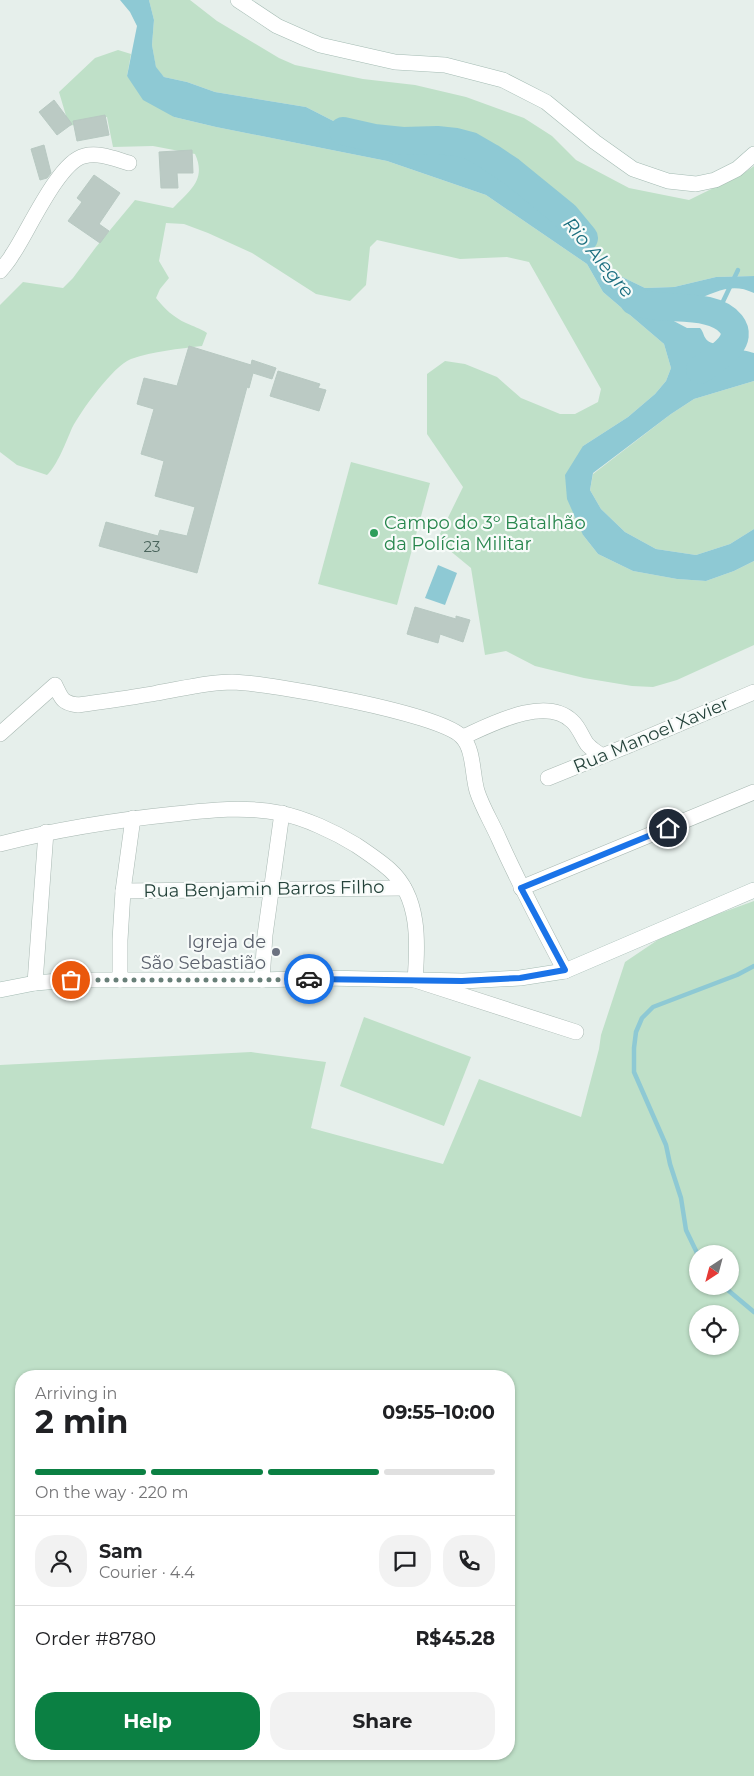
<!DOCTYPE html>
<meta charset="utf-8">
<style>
:root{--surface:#fff;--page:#f2f2f2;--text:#202124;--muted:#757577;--line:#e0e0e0;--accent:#0b8043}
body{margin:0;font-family:Montserrat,sans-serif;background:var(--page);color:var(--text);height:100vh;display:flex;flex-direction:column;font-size:19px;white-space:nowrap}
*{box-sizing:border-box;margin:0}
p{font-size:16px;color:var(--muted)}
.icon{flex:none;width:28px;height:28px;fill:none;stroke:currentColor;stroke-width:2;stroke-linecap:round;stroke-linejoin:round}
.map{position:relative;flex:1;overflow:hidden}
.drawer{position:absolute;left:15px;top:1370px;width:500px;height:390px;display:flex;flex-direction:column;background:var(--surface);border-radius:20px;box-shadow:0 1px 4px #0004}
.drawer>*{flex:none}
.needle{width:32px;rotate:216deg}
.controls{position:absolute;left:689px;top:1245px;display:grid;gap:10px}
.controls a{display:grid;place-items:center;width:50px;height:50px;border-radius:50%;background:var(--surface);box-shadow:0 1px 4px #0004;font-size:25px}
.pin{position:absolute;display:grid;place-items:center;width:42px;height:42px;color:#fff;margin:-21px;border:2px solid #fff;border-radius:50%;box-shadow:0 1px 5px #0007}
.courier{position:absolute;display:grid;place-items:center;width:50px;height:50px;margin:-25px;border:4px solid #1a73e8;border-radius:50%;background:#fff;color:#222;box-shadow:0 1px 6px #0007}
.headline em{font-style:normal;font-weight:700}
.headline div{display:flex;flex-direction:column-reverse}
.headline{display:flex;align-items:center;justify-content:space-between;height:85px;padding:0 20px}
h1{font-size:32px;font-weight:700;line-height:38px}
.bar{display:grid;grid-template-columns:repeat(4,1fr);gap:8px 5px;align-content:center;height:60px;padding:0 20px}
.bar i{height:6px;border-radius:4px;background:var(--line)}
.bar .selected{background:var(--accent)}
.bar p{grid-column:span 4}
.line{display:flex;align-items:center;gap:12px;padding:0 20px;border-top:1px solid var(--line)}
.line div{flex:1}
.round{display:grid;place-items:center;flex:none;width:52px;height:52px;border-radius:20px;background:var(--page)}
.action{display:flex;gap:10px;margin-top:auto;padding:10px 20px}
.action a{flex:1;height:58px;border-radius:20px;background:var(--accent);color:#fff;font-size:20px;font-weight:700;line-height:58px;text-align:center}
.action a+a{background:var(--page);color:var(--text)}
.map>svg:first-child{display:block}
</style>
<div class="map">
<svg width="754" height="1776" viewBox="0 0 754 1776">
<rect width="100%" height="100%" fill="#e6efeb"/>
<g fill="#bfe0c8" fill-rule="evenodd">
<polygon points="149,0 190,0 217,21 279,58 295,65 363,79 415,85 466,97 524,118 552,136 576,160 629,188 689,200 744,173 754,166 754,276 716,277 674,287 645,288 612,272 568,216 447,144 395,144 349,129 306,107 215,92 187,82 164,77 156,68 152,45 154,20"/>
<path d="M118 50 131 54 127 76 174 117 216 127 387 161 486 195 587 264 603 292 664 344 671 368 666 381 655 394 628 417 583 446V535L598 554 633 571 677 579 706 581 734 571 754 561V645L677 680 653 687 632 686 584 678 535 666 506 651 485 655 471 568 437 540 463 487 427 434V374L445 361 465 364 497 377 521 398 560 414H575L598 402 601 389 529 262 507 257 460 259 377 240 370 247 366 285 350 301 316 294 252 253 208 233 184 224 166 223 159 261 169 278 160 289 156 298C165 309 173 317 186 323 194 327 200 328 207 333L202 346C178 349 154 351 131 359 113 366 81 411 72 428 66 442 57 466 47 475L17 465 0 452V305L23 282 63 288 73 278 96 247 135 200 173 208C189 191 207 180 195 154L153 146 113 147 107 117 69 126 59 92 95 58Z"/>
<polygon points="754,381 754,529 730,544 696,555 656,549 625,532 601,509 590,490 593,474 671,414 694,399"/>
<polygon points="351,462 430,483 397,605 318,584"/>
<path d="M754 901V1776H0V1065L251 1052 326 1062 311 1128 443 1164 479 1079 581 1117 599 1049 601 1035 625 962 671 931ZM698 1254H730V1286H698ZM698 1314H730V1346H698ZM21 1376H509V1754H21Z"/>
<polygon points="364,1017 471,1057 444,1126 340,1086"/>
</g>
<g fill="#8ec9d4">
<path d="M120 0H149L154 20 152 45 156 67 164 77 187 82 215 92 306 107 349 129 395 144H447L568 216 612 272 645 288 674 287 716 277 754 276V293C732 282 716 292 695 300 686 304 677 306 669 309L670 319 687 328H700C704 332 703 337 708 341 712 345 745 350 754 353V381L694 399 671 414 593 473 590 490 601 509 625 532 656 549 696 555 730 544 754 529V561L734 571 706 581 677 579 633 571 598 554 583 535 567 499 565 475 583 446 628 417 655 394 666 381 671 368 664 344 603 292 587 264 486 195 387 161 216 127 174 117 143 100 127 76 137 26 130 12Z"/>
<polygon points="438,565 457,573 445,605 425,598"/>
</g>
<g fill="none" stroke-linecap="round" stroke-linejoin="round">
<g stroke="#8ec9d4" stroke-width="4.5">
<polyline points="717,314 738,270"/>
<polyline points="698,1255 686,1230 681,1198 670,1164 666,1145 634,1072 634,1048 636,1032 642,1018 653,1007 737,975 754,966"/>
<polyline points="723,1286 754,1312"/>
</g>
<g stroke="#8ec9d4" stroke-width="28">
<polyline points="343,131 374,138 403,141 437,140 456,142 471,146 490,157 511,171 565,215 584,238"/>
<path d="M634 301C661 313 712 300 731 324 746 343 713 360 700 370"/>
</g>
</g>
<g fill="#bbcac4" stroke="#b8c9c2">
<polygon points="54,100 72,124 57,135 39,112"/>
<polygon points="105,115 109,135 77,141 73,121"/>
<polygon points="44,145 51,173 47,178 40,180 31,149"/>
<polygon points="192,150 193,173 177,173 178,188 161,188 159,152"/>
<polygon points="94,175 120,193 99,224 109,231 100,243 68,221 82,202 77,198"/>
<polygon points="189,346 251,365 252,360 276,368 272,379 253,373 249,388 247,387 197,573 99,546 106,522 158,536 160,530 187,536 195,507 155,496 164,461 141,454 154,409 137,404 144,378 177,386"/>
<polygon points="278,371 320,384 318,388 326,390 319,411 270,396"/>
<polygon points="415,607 456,619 456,616 470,620 463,642 440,634 438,643 407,634"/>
</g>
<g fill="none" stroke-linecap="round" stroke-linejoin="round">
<g stroke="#a8b8b2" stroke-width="16">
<g id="street">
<path d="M0 271C4 266 9 261 12 255 27 234 58 162 84 156 99 152 115 159 129 163"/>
<path d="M0 734 55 685C62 699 62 703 78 705 105 701 131 698 157 693 181 689 207 682 232 682 269 683 440 713 462 737 474 749 472 774 477 791 482 807 492 823 499 839 519 884 542 927 565 971"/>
<path d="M463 737C490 725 545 695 572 721 579 727 582 737 587 744 591 749 597 752 602 756"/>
<polyline points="548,778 627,746 754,692"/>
<path d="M0 844C58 829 116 820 175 814 210 810 245 806 280 813 305 818 335 832 356 845 368 853 380 861 390 870 420 897 418 943 415 980L576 1032"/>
<polyline points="521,888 754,792"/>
<polyline points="123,891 404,888"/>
<polyline points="120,980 120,940 123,891 133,818"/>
<polyline points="262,980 265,935 282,813"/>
<polyline points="35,983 46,832"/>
</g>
</g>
<g stroke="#a4bbb3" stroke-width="16">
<g id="secondary">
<polyline points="238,0 277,26 320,45 395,62 445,65 503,80 546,102 595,142 633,169 668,181 696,184 715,180 737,169 754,154"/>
<polyline points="0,990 35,983 71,980 262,980 325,978 463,981 520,978 565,971 754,890"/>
</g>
</g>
<use href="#street" stroke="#fff" stroke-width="15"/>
<use href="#secondary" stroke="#fff" stroke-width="15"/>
</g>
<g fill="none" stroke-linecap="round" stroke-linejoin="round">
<polyline stroke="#687f78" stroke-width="5" stroke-dasharray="0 9" points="71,980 262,980 309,979"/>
<polyline stroke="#1a73e8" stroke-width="6" points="309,979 462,981 520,978 565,970 521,888 668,828"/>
</g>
<circle fill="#2e9e5b" stroke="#f7fbf9" stroke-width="2" cx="374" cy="533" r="5"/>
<circle fill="#6b7280" stroke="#f7fbf9" stroke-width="2" cx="276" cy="952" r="5"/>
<g text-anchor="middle" stroke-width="4.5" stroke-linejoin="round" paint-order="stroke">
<g font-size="15" fill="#4a645c">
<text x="152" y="552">23</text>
</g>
<g font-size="18" fill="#27864d" stroke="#f7fbf9" text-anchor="start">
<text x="384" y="529">Campo do 3º Batalhão<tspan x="384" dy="21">da Polícia Militar</tspan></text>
</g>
<g font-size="18" fill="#24423a" stroke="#f7fbf9">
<text transform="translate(651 735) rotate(-23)" y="6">Rua Manoel Xavier</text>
<text transform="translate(264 889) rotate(-1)" y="6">Rua Benjamin Barros Filho</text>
</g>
<g font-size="18" fill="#5b616d" stroke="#f7fbf9" text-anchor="end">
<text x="266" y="948">Igreja de<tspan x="266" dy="21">São Sebastião</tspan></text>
</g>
<g font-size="19" font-style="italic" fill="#1c6f80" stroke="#f7fbf9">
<text transform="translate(599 257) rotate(50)" y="7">Rio Alegre</text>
</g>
</g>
</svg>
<div class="controls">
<a><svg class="needle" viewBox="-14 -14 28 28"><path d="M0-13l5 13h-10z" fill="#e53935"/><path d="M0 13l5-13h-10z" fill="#757577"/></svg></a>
<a><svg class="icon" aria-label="locate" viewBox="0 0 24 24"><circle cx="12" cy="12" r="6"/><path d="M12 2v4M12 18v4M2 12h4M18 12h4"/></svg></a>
</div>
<div class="pin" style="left:71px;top:980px;background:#ea580c"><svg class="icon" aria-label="bag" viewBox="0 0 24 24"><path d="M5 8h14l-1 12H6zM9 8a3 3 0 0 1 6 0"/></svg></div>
<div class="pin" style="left:668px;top:828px;background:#1f2937"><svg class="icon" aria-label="home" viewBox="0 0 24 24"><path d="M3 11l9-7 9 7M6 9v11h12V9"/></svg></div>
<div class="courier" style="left:309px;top:979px"><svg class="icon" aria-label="car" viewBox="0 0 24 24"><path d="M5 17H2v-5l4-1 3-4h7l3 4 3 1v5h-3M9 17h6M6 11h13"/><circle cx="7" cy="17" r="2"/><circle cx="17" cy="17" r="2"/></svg></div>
<section class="drawer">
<div class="headline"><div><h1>2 min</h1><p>Arriving in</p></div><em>09:55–10:00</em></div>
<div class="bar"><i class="selected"></i><i class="selected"></i><i class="selected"></i><i></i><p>On the way · 220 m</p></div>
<div class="line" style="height:90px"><a class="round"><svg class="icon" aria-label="person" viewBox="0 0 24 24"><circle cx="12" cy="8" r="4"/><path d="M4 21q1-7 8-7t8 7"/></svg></a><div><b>Sam</b><p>Courier · 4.4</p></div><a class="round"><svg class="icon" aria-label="chat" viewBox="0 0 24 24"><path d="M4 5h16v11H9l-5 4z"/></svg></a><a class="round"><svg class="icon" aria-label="phone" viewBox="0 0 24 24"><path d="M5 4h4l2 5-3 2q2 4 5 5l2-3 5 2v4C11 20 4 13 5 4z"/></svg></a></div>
<div class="line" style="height:65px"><div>Order #8780</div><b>R$45.28</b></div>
<div class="action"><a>Help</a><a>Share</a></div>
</section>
</div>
